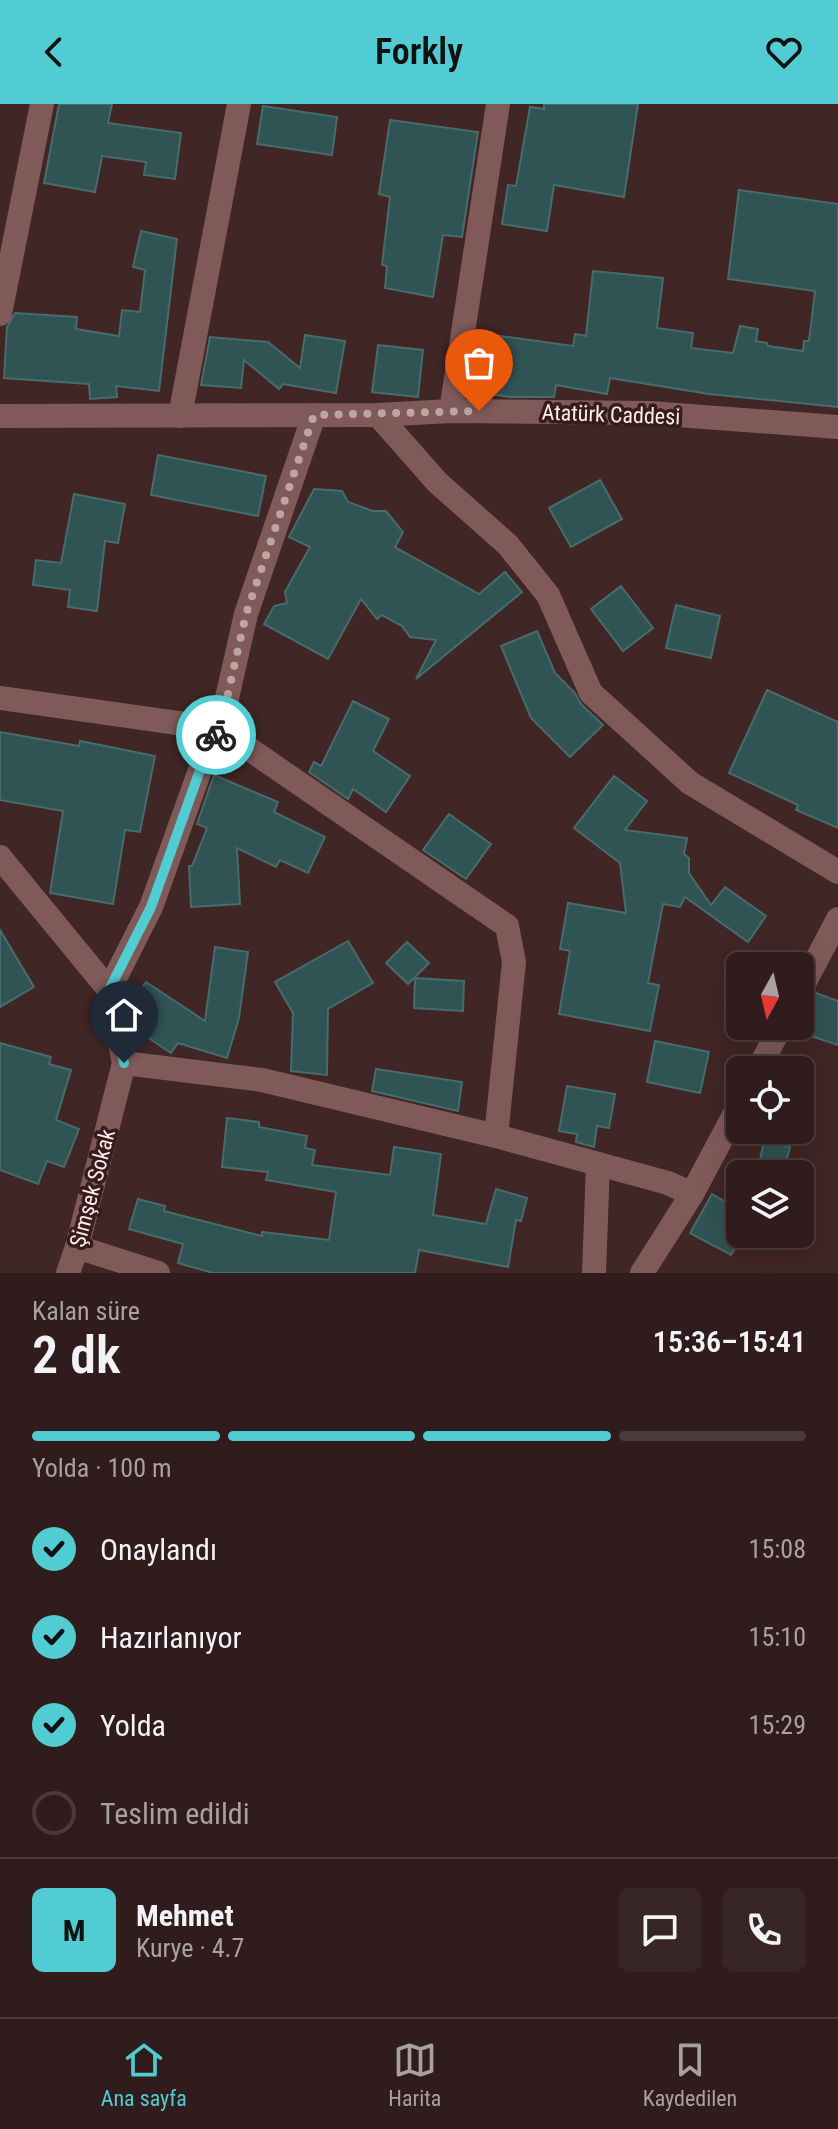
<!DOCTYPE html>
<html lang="tr">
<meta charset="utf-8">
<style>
:root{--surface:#301c1c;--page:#382525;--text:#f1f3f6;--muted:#a8a1a3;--line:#4b3a3b;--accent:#51ccd2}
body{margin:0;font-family:"Roboto Condensed",sans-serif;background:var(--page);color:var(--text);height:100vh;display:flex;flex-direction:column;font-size:30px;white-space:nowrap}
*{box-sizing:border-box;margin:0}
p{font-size:26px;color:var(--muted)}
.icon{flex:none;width:44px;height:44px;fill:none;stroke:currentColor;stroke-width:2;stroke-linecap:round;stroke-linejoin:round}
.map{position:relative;height:1169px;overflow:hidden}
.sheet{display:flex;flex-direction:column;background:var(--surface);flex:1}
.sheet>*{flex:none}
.needle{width:52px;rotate:188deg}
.fabs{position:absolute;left:726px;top:848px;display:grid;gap:16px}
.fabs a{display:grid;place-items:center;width:88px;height:88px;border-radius:12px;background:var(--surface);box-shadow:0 8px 32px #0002,0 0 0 2px var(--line);font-size:40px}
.pin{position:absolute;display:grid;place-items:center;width:68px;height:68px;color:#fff;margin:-82px -34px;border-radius:50% 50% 50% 0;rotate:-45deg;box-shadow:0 0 8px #0007}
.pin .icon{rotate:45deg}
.courier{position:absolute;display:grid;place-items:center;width:80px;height:80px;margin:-40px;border:6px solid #51ccd2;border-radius:50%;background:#fff;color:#222;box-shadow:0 2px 10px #0007}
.summary em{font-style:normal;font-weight:600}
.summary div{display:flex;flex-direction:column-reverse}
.summary{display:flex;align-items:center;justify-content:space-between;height:136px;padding:0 32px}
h1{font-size:52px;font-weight:600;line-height:60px}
.bar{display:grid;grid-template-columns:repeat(4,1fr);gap:12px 8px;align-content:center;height:96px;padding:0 32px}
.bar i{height:10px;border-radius:6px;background:var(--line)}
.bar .current{background:var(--accent)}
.bar p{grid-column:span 4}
.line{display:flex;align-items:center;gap:20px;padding:0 32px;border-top:2px solid var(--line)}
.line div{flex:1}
.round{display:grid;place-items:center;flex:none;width:84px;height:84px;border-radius:12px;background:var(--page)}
ol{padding:0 32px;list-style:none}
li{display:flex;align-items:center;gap:24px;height:88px}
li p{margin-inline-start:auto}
li .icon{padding:8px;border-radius:50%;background:var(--accent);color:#111;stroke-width:4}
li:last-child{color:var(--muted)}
li i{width:44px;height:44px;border:4px solid var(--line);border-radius:50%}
header{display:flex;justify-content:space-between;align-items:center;height:104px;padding:0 32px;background:var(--accent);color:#111;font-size:36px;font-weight:600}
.tabs{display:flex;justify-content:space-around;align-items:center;height:112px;border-top:2px solid var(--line);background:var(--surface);font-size:22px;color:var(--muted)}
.tabs a{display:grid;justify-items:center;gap:4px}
.tabs .current{color:var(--accent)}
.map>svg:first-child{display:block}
</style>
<header><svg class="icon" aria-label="back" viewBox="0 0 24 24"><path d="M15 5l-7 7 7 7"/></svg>Forkly<svg class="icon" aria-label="heart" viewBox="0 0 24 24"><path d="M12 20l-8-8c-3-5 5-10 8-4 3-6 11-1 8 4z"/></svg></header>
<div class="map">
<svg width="838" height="1169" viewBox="0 0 838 1169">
<rect width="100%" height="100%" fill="#402625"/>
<g fill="#305354" stroke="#486b6c" stroke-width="2">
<polygon points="59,0 112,0 108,19 181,29 175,75 144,71 146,58 102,52 95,88 44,79"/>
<polygon points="544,0 638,0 624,93 554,81 547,127 502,120 508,81 516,82 530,3 544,5"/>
<polygon points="263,2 337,13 332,51 257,40"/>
<polygon points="390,16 478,28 462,133 443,131 433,193 385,184 387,162 382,161 390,93 379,90"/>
<polygon points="739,86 838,100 838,303 709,290 610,274 607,290 556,281 554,293 510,293 469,287 478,229 573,242 575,230 586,232 593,167 663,174 657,224 693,229 691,244 733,249 740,222 758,225 756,237 767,239 768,242 803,247 804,237 809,237 815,187 728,175"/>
<polygon points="141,127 177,135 159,287 116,282 117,293 90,295 89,280 4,274 7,223 15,209 77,213 76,225 119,232 122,206 140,208 145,166 133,163"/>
<polygon points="305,231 345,237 336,289 283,280 279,285 244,256 241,284 201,281 210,233 268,238 300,264"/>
<polygon points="378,241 423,246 418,293 372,288"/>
<polygon points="158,351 266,372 258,412 151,391"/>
<polygon points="600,376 622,415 571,443 549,404"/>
<polygon points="314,385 342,387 348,398 373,407 386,407 403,428 395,443 479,490 505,468 522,488 416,575 436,536 410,533 402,522 382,511 377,515 361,495 328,555 264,520 274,502 287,499 285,488 310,443 289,433"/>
<polygon points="74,390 125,400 118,439 105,437 97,507 68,503 70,486 33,481 36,456 61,459"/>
<polygon points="621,482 653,524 623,547 591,505"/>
<polygon points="676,501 720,512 711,554 666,544"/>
<polygon points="537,527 555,569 575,589 581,600 603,621 570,653 531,614 501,542"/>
<polygon points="767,586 838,618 838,724 796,706 798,701 729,669"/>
<polygon points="353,597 389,615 373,647 410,672 386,708 353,685 348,695 309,668 314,658 321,662"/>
<polygon points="0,628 79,642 80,637 155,652 140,728 125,726 113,800 50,789 63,707 0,696"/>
<polygon points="214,671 278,698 274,708 325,733 308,769 280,756 276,763 237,744 240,800 191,803 189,762 192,762 207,724 197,720"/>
<polygon points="614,672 647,697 625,726 687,734 684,750 689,754 689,769 711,801 725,783 766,812 748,838 685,793 680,803 663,800 648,879 659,881 650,927 559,910 570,847 560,845 568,799 626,809 620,759 574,724"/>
<polygon points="449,710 491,740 466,775 423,746"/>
<polygon points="0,826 34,883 0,903"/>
<polygon points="348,837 373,879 328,905 327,971 291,967 293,909 275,878"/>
<polygon points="407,838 429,859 408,880 386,859"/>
<polygon points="215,843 248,848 239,914 227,954 178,939 171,949 132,923 128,904 146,878 205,917"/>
<polygon points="415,874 464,877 463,907 414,904"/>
<polygon points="816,889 838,897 838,941 799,928 808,899"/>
<polygon points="655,937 709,948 700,989 647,978"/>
<polygon points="0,939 51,953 49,960 71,966 56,1016 79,1025 64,1063 47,1057 38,1080 0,1066"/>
<polygon points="376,965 462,978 458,1007 372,987"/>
<polygon points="567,982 615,990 609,1024 597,1022 594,1043 576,1038 577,1030 559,1027"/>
<polygon points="227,1014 259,1018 259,1023 307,1032 305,1044 315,1046 312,1061 390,1071 394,1043 441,1050 433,1111 486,1120 496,1085 527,1094 521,1117 516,1116 508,1163 419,1146 415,1169 213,1169 178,1159 183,1140 129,1125 138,1095 165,1102 164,1107 262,1132 262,1128 329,1136 336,1088 266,1076 268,1068 222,1063"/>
<polygon points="764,1037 790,1043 783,1070 758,1065"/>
<polygon points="712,1090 740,1106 740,1135 731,1151 690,1129"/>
</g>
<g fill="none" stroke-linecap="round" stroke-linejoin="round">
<g stroke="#7f5a59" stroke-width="24">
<polyline points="0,210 42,0"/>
<polyline points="451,307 498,0"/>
<polyline points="378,311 437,378 508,441 548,491 591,589 690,679 838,768"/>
<polyline points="0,312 378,311 451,307 650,309 838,323"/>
<polyline points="180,312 239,0"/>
<polyline points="0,594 220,625 507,822 514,858 496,1032"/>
<polyline points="0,753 109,886 124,959 77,1143 68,1169"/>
<polyline points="109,886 151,803 209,641 220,625 246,510 314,311"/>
<polyline points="800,887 838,815"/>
<polyline points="124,959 262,976 496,1032 668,1079 692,1090"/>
<polyline points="758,966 781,922"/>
<polyline points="77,1143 158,1169"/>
<polyline points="594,1169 598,1060"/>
<polyline points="642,1169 692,1090 740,1000"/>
</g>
</g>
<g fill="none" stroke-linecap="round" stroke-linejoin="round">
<polyline stroke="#bca6a5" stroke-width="8" stroke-dasharray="0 14.4" points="216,631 220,625 246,510 314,311 479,307"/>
<polyline stroke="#51ccd2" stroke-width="10" points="124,959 109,886 151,803 209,641 216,631"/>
</g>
<g text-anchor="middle" stroke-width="7" stroke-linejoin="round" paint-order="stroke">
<g font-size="22" fill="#feebea" stroke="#361c1c">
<text transform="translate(611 310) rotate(2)" y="8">Atatürk Caddesi</text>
<text transform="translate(92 1084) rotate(-75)" y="8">Şimşek Sokak</text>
</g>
</g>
</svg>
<div class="fabs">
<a><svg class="needle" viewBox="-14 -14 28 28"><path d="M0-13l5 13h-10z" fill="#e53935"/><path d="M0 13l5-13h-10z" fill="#a8a1a3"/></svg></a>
<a><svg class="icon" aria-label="locate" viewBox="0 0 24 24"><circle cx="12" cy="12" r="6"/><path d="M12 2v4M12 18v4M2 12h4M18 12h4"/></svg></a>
<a><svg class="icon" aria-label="layers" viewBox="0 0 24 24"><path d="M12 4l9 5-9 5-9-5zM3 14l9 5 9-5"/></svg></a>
</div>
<div class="pin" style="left:479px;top:307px;background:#ea580c"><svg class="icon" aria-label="bag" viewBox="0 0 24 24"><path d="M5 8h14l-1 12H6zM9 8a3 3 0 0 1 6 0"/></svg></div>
<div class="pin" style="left:124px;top:959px;background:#1f2937"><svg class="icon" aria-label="home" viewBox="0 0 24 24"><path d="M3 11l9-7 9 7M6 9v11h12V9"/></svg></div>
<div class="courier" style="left:216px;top:631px"><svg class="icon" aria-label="bike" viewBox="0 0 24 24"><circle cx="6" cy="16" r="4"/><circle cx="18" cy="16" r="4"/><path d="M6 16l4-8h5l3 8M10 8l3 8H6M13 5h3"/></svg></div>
</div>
<section class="sheet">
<div class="summary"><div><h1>2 dk</h1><p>Kalan süre</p></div><em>15:36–15:41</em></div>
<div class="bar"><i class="current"></i><i class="current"></i><i class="current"></i><i></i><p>Yolda · 100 m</p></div>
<ol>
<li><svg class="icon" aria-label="check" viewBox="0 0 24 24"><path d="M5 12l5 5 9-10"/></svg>Onaylandı<p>15:08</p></li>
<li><svg class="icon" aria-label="check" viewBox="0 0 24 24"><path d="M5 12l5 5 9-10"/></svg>Hazırlanıyor<p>15:10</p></li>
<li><svg class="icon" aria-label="check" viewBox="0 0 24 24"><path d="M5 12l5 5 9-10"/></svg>Yolda<p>15:29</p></li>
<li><i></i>Teslim edildi</li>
</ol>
<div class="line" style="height:144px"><b class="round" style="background:var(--accent);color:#111">M</b><div><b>Mehmet</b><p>Kurye · 4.7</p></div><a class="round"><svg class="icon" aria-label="chat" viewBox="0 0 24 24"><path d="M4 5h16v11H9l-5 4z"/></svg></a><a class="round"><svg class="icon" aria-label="phone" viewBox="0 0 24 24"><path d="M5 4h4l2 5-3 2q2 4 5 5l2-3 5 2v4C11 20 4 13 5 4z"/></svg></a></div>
</section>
<nav class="tabs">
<a class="current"><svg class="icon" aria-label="home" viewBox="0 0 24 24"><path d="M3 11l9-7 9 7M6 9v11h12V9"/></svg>Ana sayfa</a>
<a><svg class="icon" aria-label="map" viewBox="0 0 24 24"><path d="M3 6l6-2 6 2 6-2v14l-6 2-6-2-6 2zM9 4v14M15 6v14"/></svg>Harita</a>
<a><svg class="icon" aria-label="saved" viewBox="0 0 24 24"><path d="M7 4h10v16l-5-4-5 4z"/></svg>Kaydedilen</a>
</nav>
